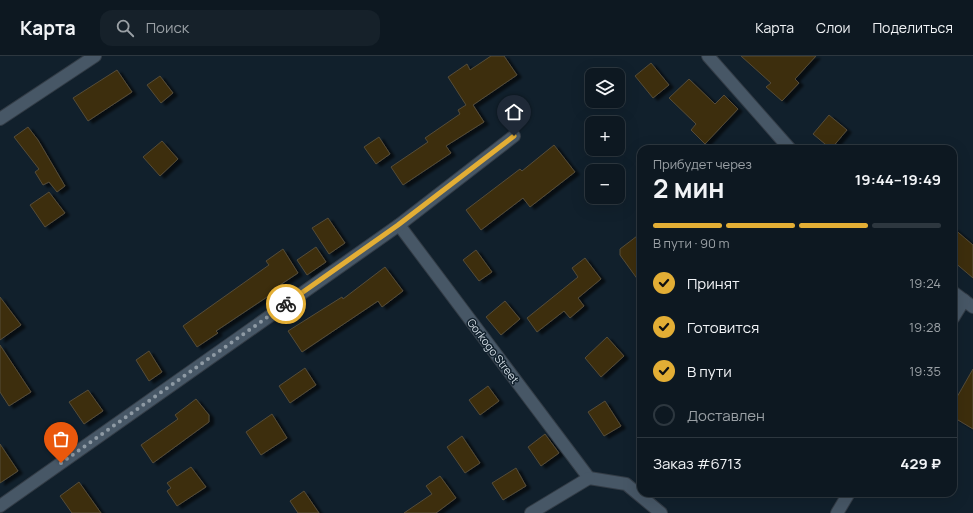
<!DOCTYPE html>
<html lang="ru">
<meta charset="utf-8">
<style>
:root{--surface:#0d1821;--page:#16212a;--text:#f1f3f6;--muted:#9aa0a5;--line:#2d373f;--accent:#e3ae35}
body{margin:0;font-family:Manrope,sans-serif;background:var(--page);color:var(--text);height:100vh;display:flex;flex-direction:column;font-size:15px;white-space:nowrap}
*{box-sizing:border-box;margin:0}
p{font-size:13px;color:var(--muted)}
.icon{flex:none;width:22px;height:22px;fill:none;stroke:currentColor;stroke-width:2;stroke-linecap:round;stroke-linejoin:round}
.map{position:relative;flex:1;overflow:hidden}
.side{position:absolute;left:637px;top:89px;width:320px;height:352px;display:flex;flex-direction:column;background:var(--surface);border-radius:12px;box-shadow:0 4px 16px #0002,0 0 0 1px var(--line)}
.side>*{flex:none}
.tools{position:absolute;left:585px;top:12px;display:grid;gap:8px}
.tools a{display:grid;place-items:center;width:40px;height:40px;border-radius:8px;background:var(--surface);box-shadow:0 4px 16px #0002,0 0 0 1px var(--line);font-size:20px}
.pin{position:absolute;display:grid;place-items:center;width:34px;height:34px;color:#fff;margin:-41px -17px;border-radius:50% 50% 50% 0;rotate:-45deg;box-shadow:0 0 4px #0007}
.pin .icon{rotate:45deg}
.courier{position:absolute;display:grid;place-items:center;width:40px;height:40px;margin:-20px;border:3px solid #e3ae35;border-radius:50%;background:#fff;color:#222;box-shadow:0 1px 5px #0007}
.head em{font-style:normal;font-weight:700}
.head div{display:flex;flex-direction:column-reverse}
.head{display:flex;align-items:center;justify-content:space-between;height:68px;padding:0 16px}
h1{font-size:26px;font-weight:700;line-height:30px}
.bar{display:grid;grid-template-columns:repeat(4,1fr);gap:6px 4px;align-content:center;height:48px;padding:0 16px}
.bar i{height:5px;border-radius:3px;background:var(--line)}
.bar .active{background:var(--accent)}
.bar p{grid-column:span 4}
.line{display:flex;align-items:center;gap:10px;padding:0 16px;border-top:1px solid var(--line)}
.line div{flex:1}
ol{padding:0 16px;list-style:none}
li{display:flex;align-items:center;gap:12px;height:44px}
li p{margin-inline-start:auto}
li .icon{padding:4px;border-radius:50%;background:var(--accent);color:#111;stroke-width:4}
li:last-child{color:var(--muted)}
li i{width:22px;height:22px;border:2px solid var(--line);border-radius:50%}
header{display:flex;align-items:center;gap:24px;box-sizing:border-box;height:56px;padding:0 20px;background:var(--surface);border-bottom:1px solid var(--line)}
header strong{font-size:19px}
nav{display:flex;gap:22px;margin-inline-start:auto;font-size:14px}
.search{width:280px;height:36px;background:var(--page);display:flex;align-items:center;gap:10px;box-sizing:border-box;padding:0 14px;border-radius:12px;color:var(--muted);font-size:15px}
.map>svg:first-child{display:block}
</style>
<header>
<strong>Карта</strong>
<div class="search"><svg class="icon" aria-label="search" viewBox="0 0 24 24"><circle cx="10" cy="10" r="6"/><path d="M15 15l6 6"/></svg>Поиск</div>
<nav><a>Карта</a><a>Слои</a><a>Поделиться</a></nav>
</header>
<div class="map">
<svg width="973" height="457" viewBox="0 0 973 457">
<defs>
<filter id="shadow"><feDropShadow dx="4.5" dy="2.5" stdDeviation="1" flood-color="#0009"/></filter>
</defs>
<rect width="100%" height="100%" fill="#11202c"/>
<g fill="#3e2e09" stroke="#554c3a" filter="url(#shadow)">
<polygon points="491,0 504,0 517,19 473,49 484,66 446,90 451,97 403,129 391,111 428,86 425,82 460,58 458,54 466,49 448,21 467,8 470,14"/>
<polygon points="741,0 816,0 795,23 799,27 782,45 766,31 771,27"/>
<polygon points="651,7 669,29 653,42 635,20"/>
<polygon points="117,14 132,36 88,65 73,42"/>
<polygon points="160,20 173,37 161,47 147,29"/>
<polygon points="689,23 715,48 724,39 738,53 705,88 691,74 696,68 669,42"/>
<polygon points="829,59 847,74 831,93 813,78"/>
<polygon points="28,71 38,84 65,130 57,136 49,126 43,129 35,116 39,113 14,81"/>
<polygon points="379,81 390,98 376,108 364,91"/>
<polygon points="162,85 178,103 160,120 143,101"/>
<polygon points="554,89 575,116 530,151 523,142 481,174 466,154 520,113 522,115"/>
<polygon points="49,136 65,157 45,171 30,149"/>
<polygon points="328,162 345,187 329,198 312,172"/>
<polygon points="953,172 973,189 973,222 953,205"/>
<polygon points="641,177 641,228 620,199 620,193"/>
<polygon points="316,191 326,206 307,219 297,204"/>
<polygon points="283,193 298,217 274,233 276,235 216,275 218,277 197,291 183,270 269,209 266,205"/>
<polygon points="476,194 492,216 479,225 463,204"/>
<polygon points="585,202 601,223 578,242 584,250 570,262 564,255 537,276 527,262 578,221 572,212"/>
<polygon points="385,211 403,235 382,251 378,245 302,296 288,275 342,241 343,243"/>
<polygon points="0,241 21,269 0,284"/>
<polygon points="505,245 520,263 501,279 486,261"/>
<polygon points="607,281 624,300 601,321 585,302"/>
<polygon points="0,289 31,336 9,350 0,336"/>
<polygon points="149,295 162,316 149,325 136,304"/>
<polygon points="305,312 316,329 290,347 279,330"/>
<polygon points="973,313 973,373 953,361 953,348"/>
<polygon points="488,330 499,345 480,359 469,344"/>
<polygon points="88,334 103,355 84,368 69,346"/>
<polygon points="196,343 209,359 209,366 153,407 141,389 178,363 175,359"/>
<polygon points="605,345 621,370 604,380 588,356"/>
<polygon points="272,358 287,382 261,399 246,376"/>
<polygon points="545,378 559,397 541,410 528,391"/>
<polygon points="462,380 480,407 465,417 447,391"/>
<polygon points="0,388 18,415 0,427"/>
<polygon points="191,411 206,431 177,450 167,435 171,432 167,427"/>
<polygon points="516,412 526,430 503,444 492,427"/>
<polygon points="440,420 456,442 436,457 404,457 432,438 426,430"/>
<polygon points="79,426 101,457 72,457 60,440"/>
<polygon points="304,435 319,457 298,457 290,445"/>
</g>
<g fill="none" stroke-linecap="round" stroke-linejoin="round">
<g stroke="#333c46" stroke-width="14">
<g id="minor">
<polyline points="708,0 790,93"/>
<polyline points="0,63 95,0"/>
<polyline points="399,169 589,422"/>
<polyline points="953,236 973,251"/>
<polyline points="953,262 964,244"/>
<polyline points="589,422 626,428 661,457"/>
<polyline points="0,450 399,169 514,80"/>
<polyline points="531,457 589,422"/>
<polyline points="837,457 849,437"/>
</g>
</g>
<use href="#minor" stroke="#475766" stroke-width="12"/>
</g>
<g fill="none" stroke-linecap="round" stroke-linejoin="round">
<polyline stroke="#8e9aa4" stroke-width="4" stroke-dasharray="0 7.2" points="61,407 286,248"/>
<polyline stroke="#e3ae35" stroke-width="5" points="286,248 398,169 514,80"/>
</g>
<g text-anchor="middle" stroke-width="3" stroke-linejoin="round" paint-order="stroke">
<g font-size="11" fill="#d2dce4" stroke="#11202c">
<text transform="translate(493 295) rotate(53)" y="4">Gorkogo Street</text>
</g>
</g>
</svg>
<div class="tools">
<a><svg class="icon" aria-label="layers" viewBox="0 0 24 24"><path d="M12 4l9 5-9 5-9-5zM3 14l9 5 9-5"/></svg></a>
<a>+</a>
<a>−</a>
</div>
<div class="pin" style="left:61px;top:407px;background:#ea580c"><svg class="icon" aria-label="bag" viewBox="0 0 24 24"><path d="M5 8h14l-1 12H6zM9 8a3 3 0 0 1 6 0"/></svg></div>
<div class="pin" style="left:514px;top:80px;background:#1f2937"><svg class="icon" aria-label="home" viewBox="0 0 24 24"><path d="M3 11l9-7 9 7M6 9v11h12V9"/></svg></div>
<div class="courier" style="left:286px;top:248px"><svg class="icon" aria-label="bike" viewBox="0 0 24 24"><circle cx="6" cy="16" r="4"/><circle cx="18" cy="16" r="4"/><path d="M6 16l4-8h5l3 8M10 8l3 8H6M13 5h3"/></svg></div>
<section class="side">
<div class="head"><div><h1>2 мин</h1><p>Прибудет через</p></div><em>19:44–19:49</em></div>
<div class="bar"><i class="active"></i><i class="active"></i><i class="active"></i><i></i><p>В пути · 90 m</p></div>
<ol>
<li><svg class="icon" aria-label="check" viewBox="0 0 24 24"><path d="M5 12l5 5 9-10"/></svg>Принят<p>19:24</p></li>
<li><svg class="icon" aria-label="check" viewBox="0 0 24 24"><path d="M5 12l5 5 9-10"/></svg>Готовится<p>19:28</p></li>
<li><svg class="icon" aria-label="check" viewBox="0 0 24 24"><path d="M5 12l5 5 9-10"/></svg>В пути<p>19:35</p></li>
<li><i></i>Доставлен</li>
</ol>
<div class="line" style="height:52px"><div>Заказ #6713</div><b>429 ₽</b></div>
</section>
</div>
